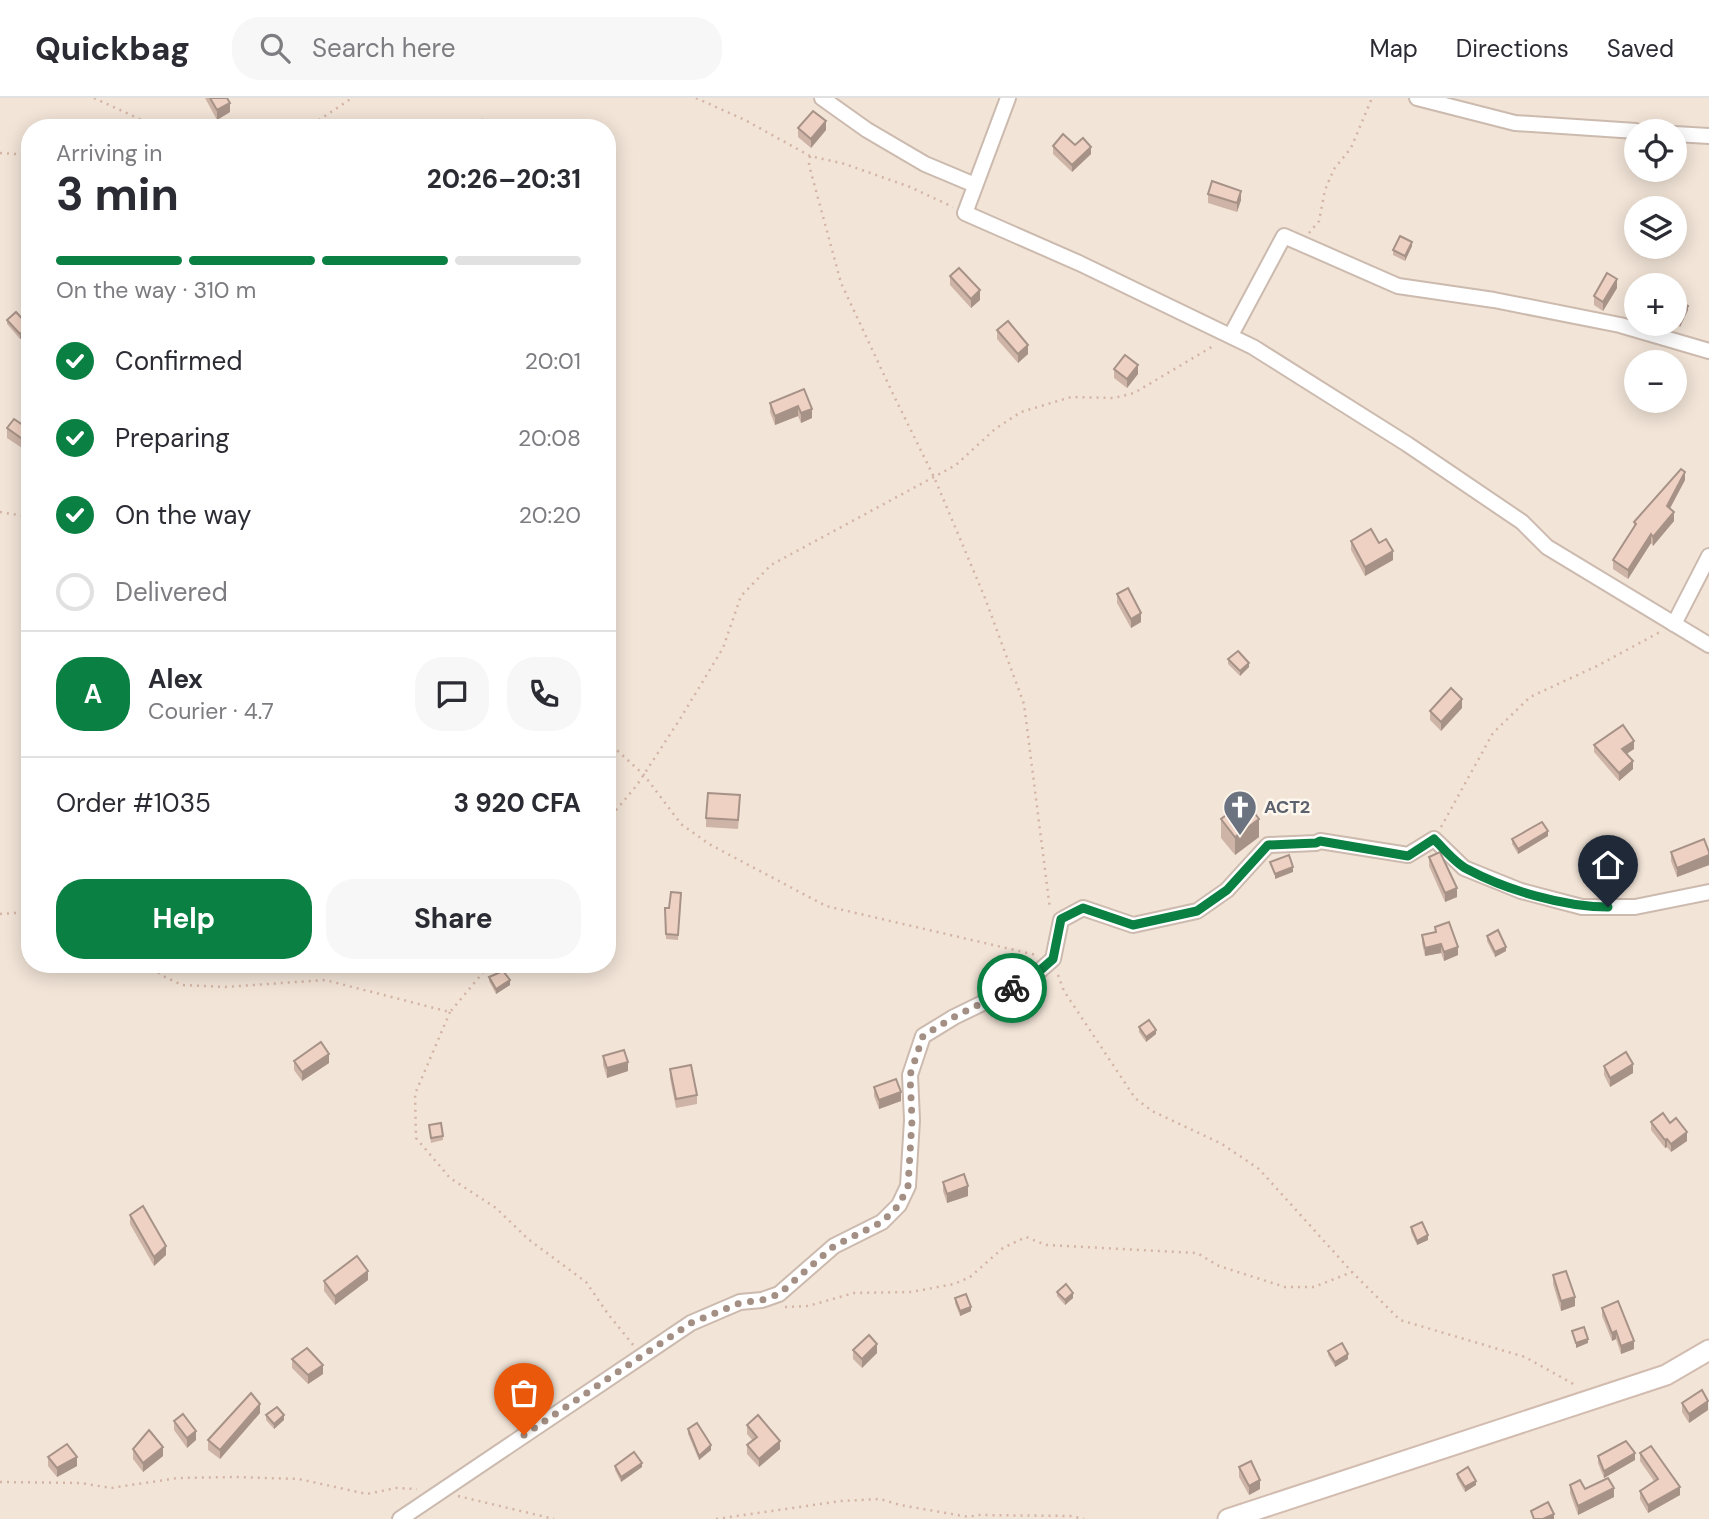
<!DOCTYPE html>
<meta charset="utf-8">
<style>
:root{--surface:#fff;--page:#f7f7f7;--text:#2b2b33;--muted:#7c7c81;--line:#e1e1e2;--accent:#0b8043}
body{margin:0;font-family:"DM Sans",sans-serif;background:var(--page);color:var(--text);height:100vh;display:flex;flex-direction:column;font-size:26px;white-space:nowrap}
*{box-sizing:border-box;margin:0}
p{font-size:23px;color:var(--muted)}
.icon{flex:none;width:38px;height:38px;fill:none;stroke:currentColor;stroke-width:2;stroke-linecap:round;stroke-linejoin:round}
.map{position:relative;flex:1;overflow:hidden}
.details{position:absolute;left:21px;top:21px;width:595px;height:854px;display:flex;flex-direction:column;background:var(--surface);border-radius:28px;box-shadow:0 4px 18px #0003}
.details>*{flex:none}
.fabs{position:absolute;left:1624px;top:21px;display:grid;gap:14px}
.fabs a{display:grid;place-items:center;width:63px;height:63px;border-radius:50%;background:var(--surface);box-shadow:0 4px 18px #0003;font-size:35px}
.pin{position:absolute;display:grid;place-items:center;width:60px;height:60px;color:#fff;margin:-72px -30px;border-radius:50% 50% 50% 0;rotate:-45deg;box-shadow:0 0 7px #0007}
.pin .icon{rotate:45deg}
.courier{position:absolute;display:grid;place-items:center;width:70px;height:70px;margin:-35px;border:5px solid #0b8043;border-radius:50%;background:#fff;color:#222;box-shadow:0 2px 9px #0007}
.headline em{font-style:normal;font-weight:700}
.headline div{display:flex;flex-direction:column-reverse}
.headline{display:flex;align-items:center;justify-content:space-between;height:119px;padding:0 35px}
h1{font-size:46px;font-weight:700;line-height:52px}
.bar{display:grid;grid-template-columns:repeat(4,1fr);gap:10px 7px;align-content:center;height:84px;padding:0 35px}
.bar i{height:9px;border-radius:5px;background:var(--line)}
.bar .active{background:var(--accent)}
.bar p{grid-column:span 4}
.line{display:flex;align-items:center;gap:18px;padding:0 35px;border-top:2px solid var(--line)}
.line div{flex:1}
.round{display:grid;place-items:center;flex:none;width:74px;height:74px;border-radius:28px;background:var(--page)}
ol{padding:0 35px;list-style:none}
li{display:flex;align-items:center;gap:21px;height:77px}
li p{margin-inline-start:auto}
li .icon{padding:7px;border-radius:50%;background:var(--accent);color:#fff;stroke-width:4}
li:last-child{color:var(--muted)}
li i{width:38px;height:38px;border:4px solid var(--line);border-radius:50%}
.cta{display:flex;gap:14px;margin-top:auto;padding:14px 35px}
.cta a{flex:1;height:80px;border-radius:28px;background:var(--accent);color:#fff;font-size:28px;font-weight:700;line-height:80px;text-align:center}
.cta a+a{background:var(--page);color:var(--text)}
header{display:flex;align-items:center;gap:42px;box-sizing:border-box;height:98px;padding:0 35px;background:var(--surface);border-bottom:2px solid var(--line)}
header strong{font-size:33px}
nav{display:flex;gap:38px;margin-inline-start:auto;font-size:24px}
.search{width:490px;height:63px;background:var(--page);display:flex;align-items:center;gap:18px;box-sizing:border-box;padding:0 24px;border-radius:28px;color:var(--muted);font-size:26px}
.map>svg:first-child{display:block}
</style>
<header>
<strong>Quickbag</strong>
<div class="search"><svg class="icon" aria-label="search" viewBox="0 0 24 24"><circle cx="10" cy="10" r="6"/><path d="M15 15l6 6"/></svg>Search here</div>
<nav><a>Map</a><a>Directions</a><a>Saved</a></nav>
</header>
<div class="map">
<svg width="1709" height="1421" viewBox="0 0 1709 1421">
<rect width="100%" height="100%" fill="#fbf2e8"/>
<path fill="#f2e4d7" fill-rule="evenodd" d="M0 0H1709V1421H0ZM30 30H607V866H30ZM1636 33H1675V72H1636ZM1636 110H1675V149H1636ZM1636 187H1675V226H1636ZM1636 264H1675V303H1636Z"/>
<g fill="none" stroke-linecap="round" stroke-linejoin="round">
<g stroke="#ccbaaf" stroke-width="18">
<g id="street">
<polyline points="822,0 867,32 925,66 975,87"/>
<polyline points="1008,0 965,115 1079,165 1253,249 1407,346 1522,424 1547,449 1709,547"/>
<polyline points="1417,0 1515,25 1636,33"/>
<polyline points="1675,36 1709,38"/>
<polyline points="1231,237 1284,138 1398,188 1494,202 1620,227 1709,253"/>
<polyline points="1674,526 1709,458"/>
<polyline points="400,1421 691,1225 740,1204 762,1202 779,1196 834,1148 882,1124 899,1107 908,1088 912,1022 910,977 923,938 954,919 1028,883 1053,861 1061,822 1083,810 1133,827 1197,813 1227,792 1268,747 1316,745 1320,743 1408,757 1434,741 1464,770 1521,793 1582,809 1635,809 1709,794"/>
</g>
</g>
<g stroke="#d1bcaf" stroke-width="23">
<polyline id="secondary" points="1228,1421 1666,1277 1709,1252"/>
</g>
<g stroke="#d3b4a5" stroke-width="2.5" stroke-dasharray="2 5" stroke-linecap="butt">
<polyline points="94,0 159,30"/>
<polyline points="696,0 745,22 810,58 845,66 910,89 953,109"/>
<polyline points="307,30 352,0"/>
<polyline points="0,55 30,57"/>
<polyline points="810,58 809,67 841,185 893,296 934,379 985,500 1024,606 1050,811"/>
<polyline points="1309,135 1319,123 1325,92 1334,71 1351,50 1372,0"/>
<polyline points="0,414 30,419"/>
<polyline points="607,643 644,677 681,726 709,746 826,808 1036,857"/>
<polyline points="607,723 637,687 680,621 723,550 741,498 771,467 956,367 995,331 1021,314 1071,299 1114,300 1134,295 1215,247"/>
<polyline points="1441,729 1493,635 1530,599 1597,568 1660,534"/>
<polyline points="0,816 30,814"/>
<polyline points="147,866 163,878 182,887 225,889 325,882 450,914 490,866"/>
<polyline points="1058,877 1064,893 1135,1000 1152,1013 1222,1046 1259,1071 1352,1174 1400,1222 1525,1259 1577,1288"/>
<polyline points="450,914 415,996 416,1040 450,1080 496,1110 528,1141 586,1184 608,1216 634,1248"/>
<polyline points="785,1209 808,1208 854,1195 911,1194 954,1186 970,1179 1003,1150 1026,1139 1046,1147 1197,1155 1219,1168 1285,1189 1314,1189 1352,1174"/>
<polyline points="0,1384 81,1385 111,1390 178,1380 235,1379 299,1381 367,1396 396,1390 417,1391"/>
<polyline points="458,1398 554,1421"/>
<polyline points="716,1421 841,1403 880,1401 900,1407 969,1419 977,1417 1071,1418 1084,1421"/>
</g>
<use href="#street" stroke="#fff" stroke-width="14"/>
<use href="#secondary" stroke="#fff" stroke-width="19"/>
</g>
<g fill="#cdb4a7">
<polygon points="205,0 227,0 230,14 217,22"/>
<polygon points="798,30 826,32 811,50 798,39"/>
<polygon points="1075,47 1091,56 1072,74 1053,56 1053,48"/>
<polygon points="1208,96 1241,102 1237,114 1208,105"/>
<polygon points="1412,148 1405,163 1393,157 1393,152"/>
<polygon points="950,178 980,202 971,210 950,187"/>
<polygon points="1617,190 1603,213 1594,207 1594,198"/>
<polygon points="1675,207 1688,212 1680,229 1674,226 1675,226"/>
<polygon points="7,222 29,233 20,241 7,226"/>
<polygon points="997,232 1028,256 1018,265 997,241"/>
<polygon points="1114,271 1138,276 1127,290 1114,280"/>
<polygon points="804,291 812,320 801,325 798,318 775,327 770,314 770,305"/>
<polygon points="7,330 30,332 30,352 28,354 7,340"/>
<polygon points="1685,382 1670,410 1674,423 1653,448 1651,445 1628,481 1613,471 1613,462 1634,429 1634,424"/>
<polygon points="1351,443 1379,445 1393,462 1365,478 1351,452"/>
<polygon points="1117,496 1141,524 1131,530 1117,505"/>
<polygon points="1228,561 1249,569 1240,578 1228,566"/>
<polygon points="1462,610 1441,633 1430,622 1430,613"/>
<polygon points="1594,647 1634,651 1626,656 1633,671 1619,683 1594,654"/>
<polygon points="740,706 738,731 706,729 706,720"/>
<polygon points="1221,721 1259,739 1235,757 1221,740"/>
<polygon points="1548,738 1518,756 1512,746 1512,741"/>
<polygon points="1671,754 1709,754 1709,767 1677,779 1671,763"/>
<polygon points="1429,759 1457,799 1445,804 1429,768"/>
<polygon points="681,795 678,842 666,841 665,810 669,810"/>
<polygon points="1435,829 1458,857 1444,863 1441,855 1425,858 1422,845 1422,837 1435,834"/>
<polygon points="1487,838 1506,853 1495,859 1487,843"/>
<polygon points="489,879 510,887 496,896 489,883"/>
<polygon points="1139,929 1156,936 1146,944 1139,934"/>
<polygon points="603,958 628,973 607,980 603,967"/>
<polygon points="294,963 329,965 302,983 294,972"/>
<polygon points="1604,968 1633,975 1610,989 1604,977"/>
<polygon points="670,971 697,997 697,1006 676,1010 670,980"/>
<polygon points="874,989 901,1003 879,1011 874,998"/>
<polygon points="1651,1024 1670,1025 1687,1043 1671,1054 1667,1049 1665,1050 1651,1032"/>
<polygon points="429,1027 443,1038 443,1042 431,1045"/>
<polygon points="943,1084 968,1098 947,1105 943,1093"/>
<polygon points="130,1117 166,1157 154,1168 130,1126"/>
<polygon points="1411,1129 1428,1142 1417,1147 1411,1134"/>
<polygon points="1553,1177 1575,1208 1561,1213 1553,1186"/>
<polygon points="368,1182 335,1207 324,1193 324,1183"/>
<polygon points="1057,1194 1073,1200 1065,1207 1057,1198"/>
<polygon points="955,1200 971,1213 960,1218 955,1205"/>
<polygon points="1602,1210 1634,1251 1621,1256 1616,1241 1612,1243 1602,1218"/>
<polygon points="853,1252 877,1255 862,1270 853,1261"/>
<polygon points="1328,1253 1348,1261 1335,1269 1328,1257"/>
<polygon points="292,1261 323,1276 308,1286 292,1270"/>
<polygon points="1682,1305 1708,1312 1689,1325 1682,1314"/>
<polygon points="260,1315 220,1361 208,1352 208,1342"/>
<polygon points="266,1317 284,1322 274,1331 266,1322"/>
<polygon points="174,1323 196,1342 187,1350 174,1332"/>
<polygon points="747,1327 780,1351 759,1369 747,1356 747,1347 753,1343 747,1336"/>
<polygon points="688,1331 711,1352 699,1362 688,1336"/>
<polygon points="133,1351 163,1358 143,1374 133,1361"/>
<polygon points="1640,1355 1680,1397 1648,1415 1640,1401 1640,1393 1654,1383 1640,1363"/>
<polygon points="1598,1358 1635,1362 1604,1380 1598,1365"/>
<polygon points="48,1359 77,1368 57,1379 48,1368"/>
<polygon points="615,1368 642,1369 621,1384 615,1372"/>
<polygon points="1239,1369 1260,1391 1249,1397 1239,1379"/>
<polygon points="1457,1376 1476,1387 1465,1394 1457,1380"/>
<polygon points="1570,1387 1585,1391 1614,1399 1578,1417 1570,1395"/>
</g>
<g fill="#a79288">
<polygon points="230,5 230,14 217,22 217,12"/>
<polygon points="826,23 826,32 811,50 811,41"/>
<polygon points="1091,49 1091,56 1072,74 1072,67"/>
<polygon points="1241,93 1241,102 1237,114 1237,105"/>
<polygon points="1412,144 1412,148 1405,163 1405,158"/>
<polygon points="1617,181 1617,190 1603,213 1603,204"/>
<polygon points="980,192 980,202 971,210 971,201"/>
<polygon points="1688,208 1688,212 1680,229 1680,224"/>
<polygon points="29,228 29,233 20,241 20,236"/>
<polygon points="1028,247 1028,256 1018,265 1018,256"/>
<polygon points="1138,267 1138,276 1127,290 1127,281"/>
<polygon points="798,308 798,318 775,327 775,318"/>
<polygon points="812,311 812,320 801,325 801,315"/>
<polygon points="1685,374 1685,382 1667,416 1667,408"/>
<polygon points="1674,414 1674,423 1653,448 1653,439"/>
<polygon points="1651,436 1651,445 1628,481 1628,472"/>
<polygon points="1393,453 1393,462 1365,478 1365,469"/>
<polygon points="1141,515 1141,524 1131,530 1131,521"/>
<polygon points="1249,565 1249,569 1240,578 1240,573"/>
<polygon points="1462,601 1462,610 1441,633 1441,624"/>
<polygon points="1634,643 1634,651 1622,659 1622,651"/>
<polygon points="1633,663 1633,671 1619,683 1619,675"/>
<polygon points="1259,721 1259,739 1235,757 1235,739"/>
<polygon points="1548,733 1548,738 1518,756 1518,751"/>
<polygon points="1709,757 1709,767 1677,779 1677,770"/>
<polygon points="1293,769 1293,774 1275,781 1275,776"/>
<polygon points="1457,790 1457,799 1445,804 1445,795"/>
<polygon points="1441,846 1441,855 1425,858 1425,850"/>
<polygon points="1458,849 1458,857 1444,863 1444,854"/>
<polygon points="1506,849 1506,853 1495,859 1495,854"/>
<polygon points="510,882 510,887 496,896 496,891"/>
<polygon points="1156,932 1156,936 1146,944 1146,939"/>
<polygon points="329,956 329,965 302,983 302,974"/>
<polygon points="628,964 628,973 607,980 607,970"/>
<polygon points="1633,966 1633,975 1610,989 1610,980"/>
<polygon points="901,994 901,1003 879,1011 879,1002"/>
<polygon points="1687,1034 1687,1043 1671,1054 1671,1046"/>
<polygon points="1667,1041 1667,1049 1665,1050 1665,1042"/>
<polygon points="968,1088 968,1098 947,1105 947,1096"/>
<polygon points="1428,1137 1428,1142 1417,1147 1417,1143"/>
<polygon points="166,1148 166,1157 154,1168 154,1159"/>
<polygon points="368,1173 368,1182 335,1207 335,1198"/>
<polygon points="1073,1195 1073,1200 1065,1207 1065,1202"/>
<polygon points="1575,1199 1575,1208 1561,1213 1561,1203"/>
<polygon points="971,1209 971,1213 960,1218 960,1213"/>
<polygon points="1616,1233 1616,1241 1612,1243 1612,1235"/>
<polygon points="1588,1241 1588,1245 1576,1250 1576,1245"/>
<polygon points="1634,1243 1634,1251 1621,1256 1621,1248"/>
<polygon points="877,1246 877,1255 862,1270 862,1261"/>
<polygon points="1348,1256 1348,1261 1335,1269 1335,1264"/>
<polygon points="323,1267 323,1276 308,1286 308,1277"/>
<polygon points="1708,1303 1708,1312 1689,1325 1689,1316"/>
<polygon points="260,1306 260,1315 220,1361 220,1352"/>
<polygon points="284,1317 284,1322 274,1331 274,1326"/>
<polygon points="196,1333 196,1342 187,1350 187,1340"/>
<polygon points="780,1343 780,1351 759,1369 759,1361"/>
<polygon points="711,1347 711,1352 699,1362 699,1358"/>
<polygon points="163,1349 163,1358 143,1374 143,1365"/>
<polygon points="1635,1355 1635,1362 1604,1380 1604,1373"/>
<polygon points="77,1359 77,1368 57,1379 57,1370"/>
<polygon points="642,1365 642,1369 621,1384 621,1379"/>
<polygon points="1260,1382 1260,1391 1249,1397 1249,1388"/>
<polygon points="1476,1383 1476,1387 1465,1394 1465,1389"/>
<polygon points="1680,1389 1680,1397 1648,1415 1648,1407"/>
<polygon points="1614,1390 1614,1399 1578,1417 1578,1408"/>
<polygon points="1554,1416 1554,1421 1543,1421"/>
</g>
<g fill="#eed1c2" stroke="#a79288" stroke-width="2">
<polygon points="210,0 227,0 230,5 217,12"/>
<polygon points="813,13 826,23 811,41 798,30"/>
<polygon points="482,22 487,30 470,30"/>
<polygon points="1063,36 1075,47 1083,40 1091,49 1072,67 1053,48"/>
<polygon points="1212,83 1241,93 1237,105 1208,96"/>
<polygon points="1400,138 1412,144 1405,158 1393,152"/>
<polygon points="959,170 980,192 971,201 950,178"/>
<polygon points="1607,175 1617,181 1603,204 1594,198"/>
<polygon points="1677,202 1688,208 1680,224 1675,222 1675,207"/>
<polygon points="16,214 29,228 20,236 7,222"/>
<polygon points="1008,223 1028,247 1018,256 997,232"/>
<polygon points="1125,257 1138,267 1127,281 1114,271"/>
<polygon points="804,291 812,311 801,315 798,308 775,318 770,305"/>
<polygon points="14,321 30,332 30,343 28,345 7,330"/>
<polygon points="1681,371 1685,374 1667,408 1674,414 1653,439 1651,436 1628,472 1613,462 1636,426 1634,424"/>
<polygon points="1371,431 1379,445 1386,441 1393,453 1365,469 1351,443"/>
<polygon points="1128,490 1141,515 1131,521 1117,496"/>
<polygon points="1238,553 1249,565 1240,573 1228,561"/>
<polygon points="1451,590 1462,601 1441,624 1430,613"/>
<polygon points="1623,627 1634,643 1622,651 1633,663 1619,675 1594,647"/>
<polygon points="708,695 740,697 738,722 706,720"/>
<polygon points="1245,703 1259,721 1235,739 1221,721"/>
<polygon points="1542,724 1548,733 1518,751 1512,741"/>
<polygon points="1704,741 1709,754 1709,757 1677,770 1671,754"/>
<polygon points="1440,754 1457,790 1445,795 1429,759"/>
<polygon points="1289,757 1293,769 1275,776 1270,764"/>
<polygon points="671,794 681,795 678,837 666,836 665,810 669,810"/>
<polygon points="1449,824 1458,849 1444,854 1441,846 1425,850 1422,837 1436,834 1435,829"/>
<polygon points="1498,832 1506,849 1495,854 1487,838"/>
<polygon points="503,873 510,882 496,891 489,879"/>
<polygon points="1149,922 1156,932 1146,939 1139,929"/>
<polygon points="321,944 329,956 302,974 294,963"/>
<polygon points="624,952 628,964 607,970 603,958"/>
<polygon points="1626,954 1633,966 1610,980 1604,968"/>
<polygon points="691,967 697,997 676,1001 670,971"/>
<polygon points="896,981 901,994 879,1002 874,989"/>
<polygon points="1663,1015 1670,1025 1676,1020 1687,1034 1671,1046 1667,1041 1665,1042 1651,1024"/>
<polygon points="441,1025 443,1038 431,1040 429,1027"/>
<polygon points="964,1076 968,1088 947,1096 943,1084"/>
<polygon points="143,1108 166,1148 154,1159 130,1117"/>
<polygon points="1422,1124 1428,1137 1417,1143 1411,1129"/>
<polygon points="357,1158 368,1173 335,1198 324,1183"/>
<polygon points="1566,1173 1575,1199 1561,1203 1553,1177"/>
<polygon points="1066,1186 1073,1195 1065,1202 1057,1194"/>
<polygon points="966,1196 971,1209 960,1213 955,1200"/>
<polygon points="1618,1203 1634,1243 1621,1248 1616,1233 1612,1235 1602,1210"/>
<polygon points="1584,1229 1588,1241 1576,1245 1572,1233"/>
<polygon points="869,1237 877,1246 862,1261 853,1252"/>
<polygon points="1342,1245 1348,1256 1335,1264 1328,1253"/>
<polygon points="307,1250 323,1267 308,1277 292,1261"/>
<polygon points="1702,1292 1708,1303 1689,1316 1682,1305"/>
<polygon points="251,1295 260,1306 220,1352 208,1342"/>
<polygon points="277,1309 284,1317 274,1326 266,1317"/>
<polygon points="183,1316 196,1333 187,1340 174,1323"/>
<polygon points="758,1317 780,1343 759,1361 747,1347 757,1339 747,1327"/>
<polygon points="697,1325 711,1347 699,1358 688,1331"/>
<polygon points="149,1332 163,1349 143,1365 133,1351"/>
<polygon points="1626,1343 1635,1355 1604,1373 1598,1358"/>
<polygon points="67,1346 77,1359 57,1370 48,1359"/>
<polygon points="1651,1348 1680,1389 1648,1407 1640,1393 1658,1381 1640,1355"/>
<polygon points="634,1354 642,1365 621,1379 615,1368"/>
<polygon points="1251,1363 1260,1382 1249,1388 1239,1369"/>
<polygon points="1468,1369 1476,1383 1465,1389 1457,1376"/>
<polygon points="1608,1380 1614,1390 1578,1408 1570,1387 1580,1382 1585,1391"/>
<polygon points="1548,1404 1554,1416 1543,1421 1534,1421 1531,1413"/>
</g>
<g fill="none" stroke-linecap="round" stroke-linejoin="round">
<polyline stroke="#a38f84" stroke-width="7" stroke-dasharray="0 12.6" points="524,1337 691,1225 740,1205 762,1202 779,1196 834,1148 882,1124 899,1107 908,1088 912,1022 910,977 923,938 954,919 1012,890"/>
<path stroke="#0b8043" stroke-width="9" d="M1012 890 1028 883 1053 861 1061 821 1083 810 1133 827 1197 813 1227 792 1268 747 1316 745 1320 743 1408 758 1434 741C1444 751 1455 765 1467 771 1506 792 1564 809 1608 809"/>
</g>
<defs>
<g id="church-pin" transform="scale(1.75)"><path d="M0 17L-7.5 6A9.5 9.5 0 1 1 7.5 6Z" fill="#6b7280" stroke="#fef7ee"/><path d="M-1.2-6h2.4v3.5h3.3v2.4h-3.3V6h-2.4V-.1h-3.3v-2.4h3.3Z" fill="#fff"/></g>
</defs>
<g fill-rule="evenodd">
<use href="#church-pin" x="1240" y="709"/>
</g>
<g text-anchor="middle" stroke-width="5" stroke-linejoin="round" paint-order="stroke">
<g font-size="18" font-weight="bold" fill="#5b616d" stroke="#fef7ee" text-anchor="start">
<text x="1264" y="715">ACT2</text>
</g>
</g>
</svg>
<div class="fabs">
<a><svg class="icon" aria-label="locate" viewBox="0 0 24 24"><circle cx="12" cy="12" r="6"/><path d="M12 2v4M12 18v4M2 12h4M18 12h4"/></svg></a>
<a><svg class="icon" aria-label="layers" viewBox="0 0 24 24"><path d="M12 4l9 5-9 5-9-5zM3 14l9 5 9-5"/></svg></a>
<a>+</a>
<a>−</a>
</div>
<div class="pin" style="left:524px;top:1337px;background:#ea580c"><svg class="icon" aria-label="bag" viewBox="0 0 24 24"><path d="M5 8h14l-1 12H6zM9 8a3 3 0 0 1 6 0"/></svg></div>
<div class="pin" style="left:1608px;top:809px;background:#1f2937"><svg class="icon" aria-label="home" viewBox="0 0 24 24"><path d="M3 11l9-7 9 7M6 9v11h12V9"/></svg></div>
<div class="courier" style="left:1012px;top:890px"><svg class="icon" aria-label="bike" viewBox="0 0 24 24"><circle cx="6" cy="16" r="4"/><circle cx="18" cy="16" r="4"/><path d="M6 16l4-8h5l3 8M10 8l3 8H6M13 5h3"/></svg></div>
<section class="details">
<div class="headline"><div><h1>3 min</h1><p>Arriving in</p></div><em>20:26–20:31</em></div>
<div class="bar"><i class="active"></i><i class="active"></i><i class="active"></i><i></i><p>On the way · 310 m</p></div>
<ol>
<li><svg class="icon" aria-label="check" viewBox="0 0 24 24"><path d="M5 12l5 5 9-10"/></svg>Confirmed<p>20:01</p></li>
<li><svg class="icon" aria-label="check" viewBox="0 0 24 24"><path d="M5 12l5 5 9-10"/></svg>Preparing<p>20:08</p></li>
<li><svg class="icon" aria-label="check" viewBox="0 0 24 24"><path d="M5 12l5 5 9-10"/></svg>On the way<p>20:20</p></li>
<li><i></i>Delivered</li>
</ol>
<div class="line" style="height:126px"><b class="round" style="background:var(--accent);color:#fff">A</b><div><b>Alex</b><p>Courier · 4.7</p></div><a class="round"><svg class="icon" aria-label="chat" viewBox="0 0 24 24"><path d="M4 5h16v11H9l-5 4z"/></svg></a><a class="round"><svg class="icon" aria-label="phone" viewBox="0 0 24 24"><path d="M5 4h4l2 5-3 2q2 4 5 5l2-3 5 2v4C11 20 4 13 5 4z"/></svg></a></div>
<div class="line" style="height:91px"><div>Order #1035</div><b>3 920 CFA</b></div>
<div class="cta"><a>Help</a><a>Share</a></div>
</section>
</div>
